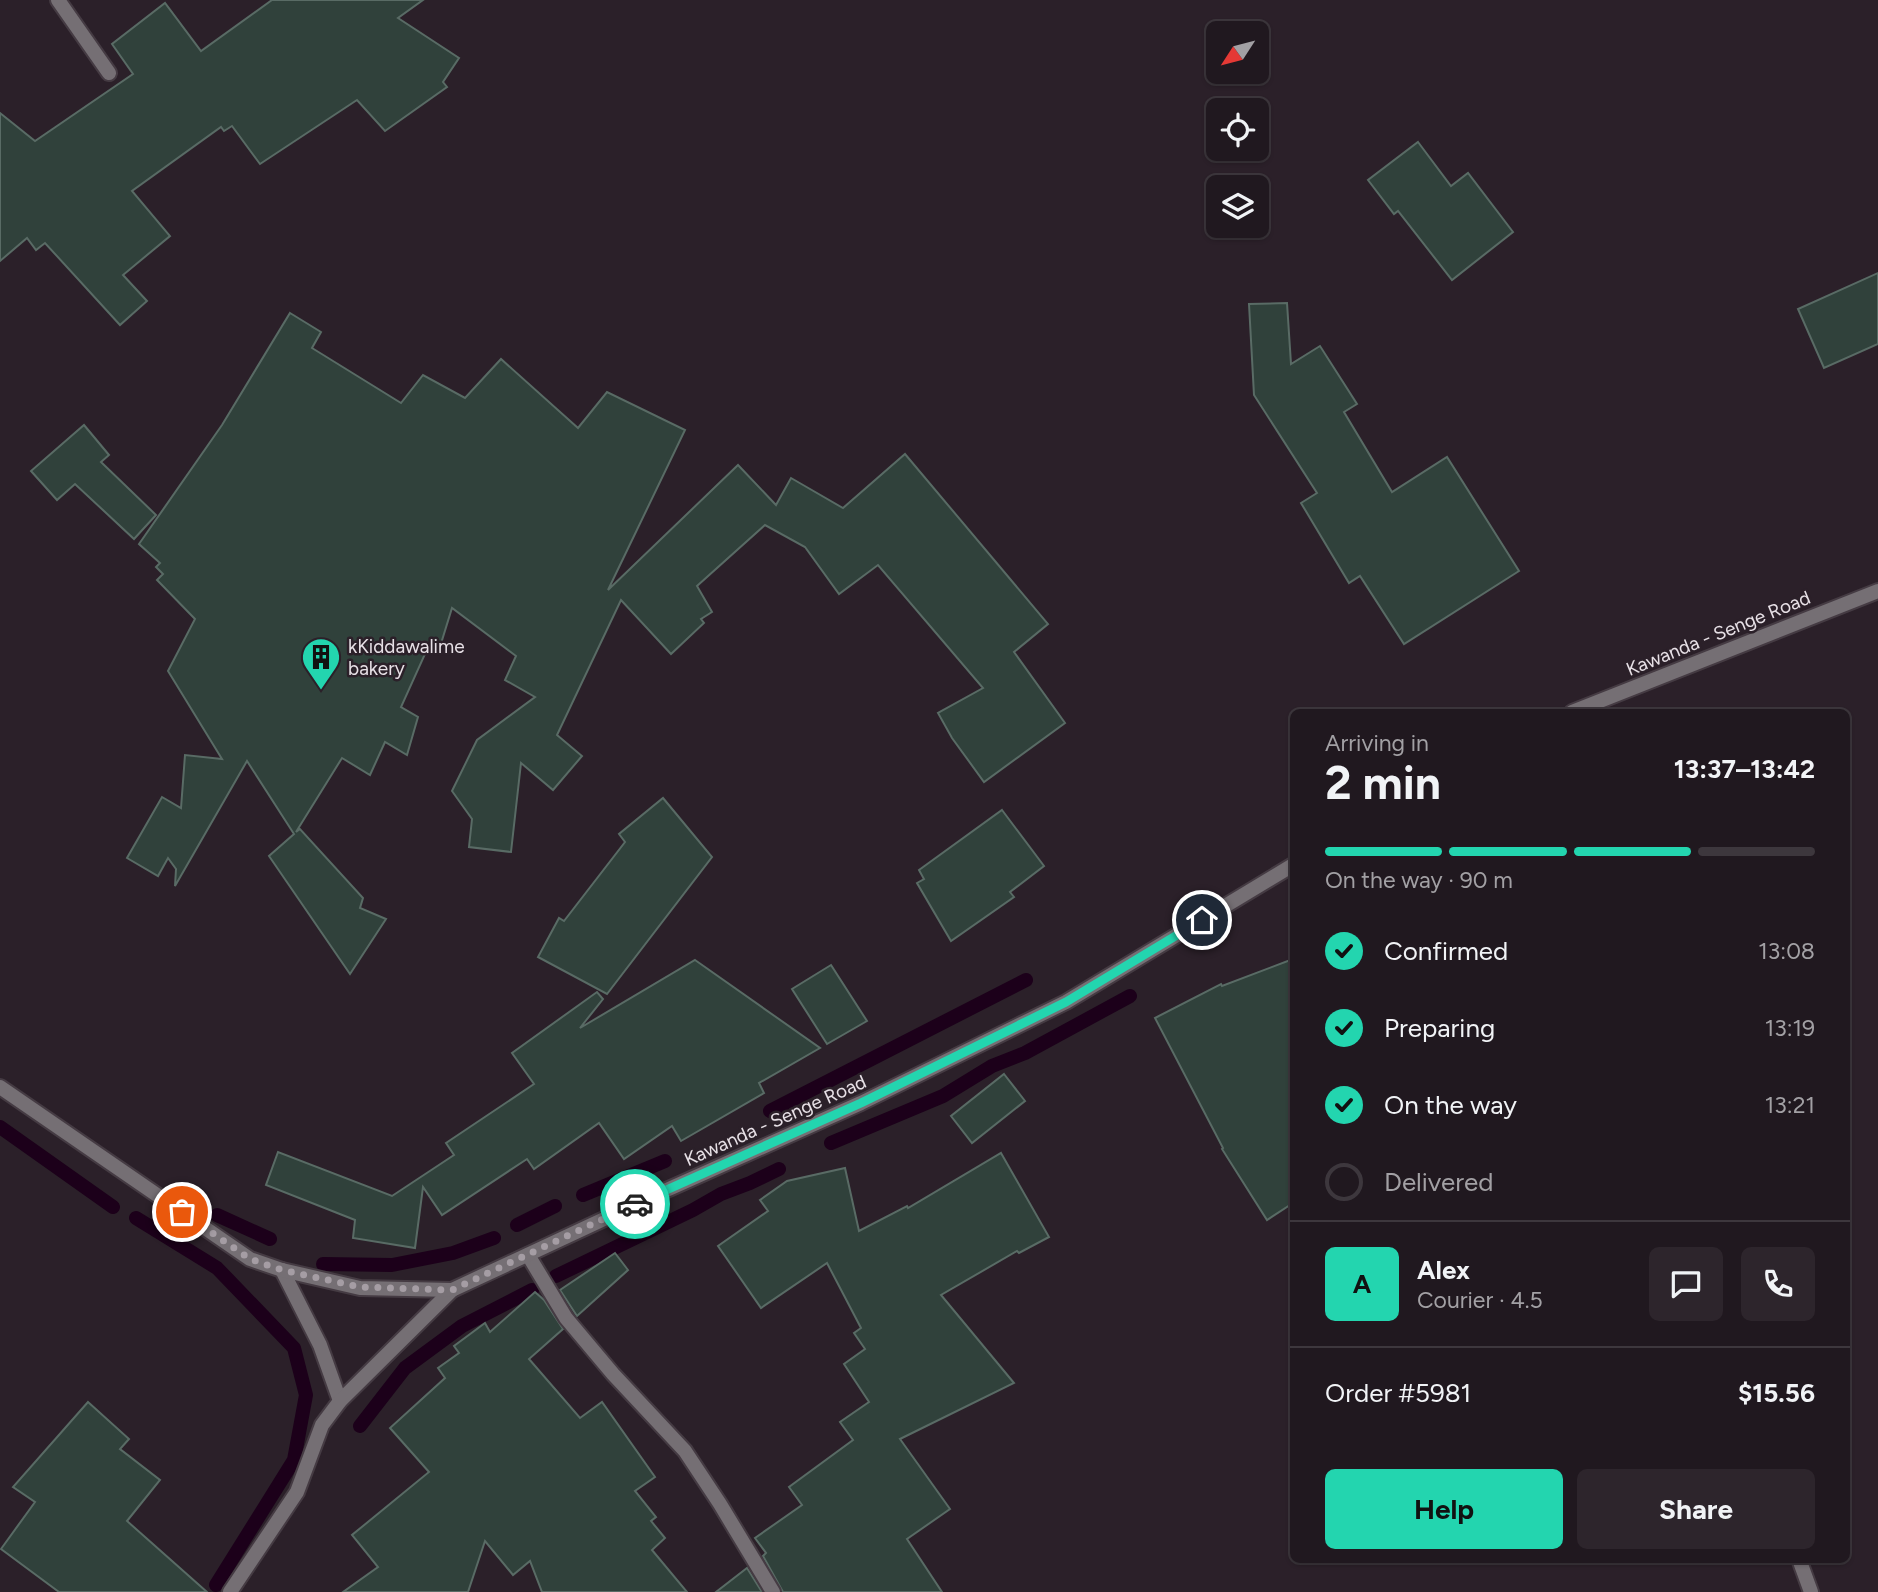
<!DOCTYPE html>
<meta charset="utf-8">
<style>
:root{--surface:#20181f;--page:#2d252c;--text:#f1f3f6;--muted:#a2a0a4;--line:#3d373d;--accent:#23d5af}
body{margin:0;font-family:Figtree,sans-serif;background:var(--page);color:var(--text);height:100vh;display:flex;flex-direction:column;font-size:26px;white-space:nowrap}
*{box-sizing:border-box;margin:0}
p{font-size:23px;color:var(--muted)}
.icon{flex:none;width:38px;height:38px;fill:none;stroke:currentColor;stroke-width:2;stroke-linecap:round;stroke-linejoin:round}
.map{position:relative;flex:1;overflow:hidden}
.panel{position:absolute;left:1290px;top:709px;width:560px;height:854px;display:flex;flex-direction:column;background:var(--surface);border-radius:10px;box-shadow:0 2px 5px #0004,0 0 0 2px var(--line)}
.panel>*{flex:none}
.needle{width:46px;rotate:234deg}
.buttons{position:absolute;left:1206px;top:21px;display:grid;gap:14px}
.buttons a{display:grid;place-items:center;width:63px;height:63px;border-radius:10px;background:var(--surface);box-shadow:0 2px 5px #0004,0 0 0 2px var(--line);font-size:35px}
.pin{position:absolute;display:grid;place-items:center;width:60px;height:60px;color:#fff;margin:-30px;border:4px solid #fff;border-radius:50%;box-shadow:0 2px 7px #0007}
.courier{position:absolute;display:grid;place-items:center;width:70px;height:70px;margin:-35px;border:5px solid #23d5af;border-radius:50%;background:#fff;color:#222;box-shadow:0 2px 9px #0007}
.overview em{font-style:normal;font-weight:700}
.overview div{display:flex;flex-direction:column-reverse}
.overview{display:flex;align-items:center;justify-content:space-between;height:119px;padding:0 35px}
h1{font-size:46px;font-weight:700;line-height:52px}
.bar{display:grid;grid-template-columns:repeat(4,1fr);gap:10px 7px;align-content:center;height:84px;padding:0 35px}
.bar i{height:9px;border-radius:5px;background:var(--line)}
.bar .active{background:var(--accent)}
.bar p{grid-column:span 4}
.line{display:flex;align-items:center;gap:18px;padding:0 35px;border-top:2px solid var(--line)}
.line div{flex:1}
.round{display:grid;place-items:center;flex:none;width:74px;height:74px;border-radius:10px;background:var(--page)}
ol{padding:0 35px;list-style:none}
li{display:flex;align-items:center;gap:21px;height:77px}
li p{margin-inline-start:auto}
li .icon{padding:7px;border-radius:50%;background:var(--accent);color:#111;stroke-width:4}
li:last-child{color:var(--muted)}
li i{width:38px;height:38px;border:4px solid var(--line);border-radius:50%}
.cta{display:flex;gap:14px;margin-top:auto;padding:14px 35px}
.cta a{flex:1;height:80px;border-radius:10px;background:var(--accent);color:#111;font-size:28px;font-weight:700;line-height:80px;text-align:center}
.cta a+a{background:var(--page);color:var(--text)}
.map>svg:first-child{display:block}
</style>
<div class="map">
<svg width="1878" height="1592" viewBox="0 0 1878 1592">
<rect width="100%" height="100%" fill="#2b2029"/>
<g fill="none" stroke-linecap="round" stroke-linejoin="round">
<g stroke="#1c001a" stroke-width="14">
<polyline points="770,1111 1026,980"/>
<polyline points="0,1127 113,1207"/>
<polyline points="831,1143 943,1096 992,1066 1025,1053 1130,996"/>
<polyline points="583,1195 665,1161"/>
<polyline points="217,1215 270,1239"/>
<polyline points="136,1218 217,1268 294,1348 306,1395 294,1460 216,1585"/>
<polyline points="517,1225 555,1206"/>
<polyline points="323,1264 392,1265 453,1253 494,1238"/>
<polyline points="556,1276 693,1210 721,1194 750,1183 779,1169"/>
<polyline points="360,1426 405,1368 462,1326 532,1290"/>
</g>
</g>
<g fill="#30413b" stroke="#596b65" stroke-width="2">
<polygon points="272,0 423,0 398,18 459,58 443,82 447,87 385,131 357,100 260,164 232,126 224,131 221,127 132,191 170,236 123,275 147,301 120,325 45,243 36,250 27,238 0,261 0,113 35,141 133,74 112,44 165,3 201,51"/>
<polygon points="1418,142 1451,186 1468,173 1513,232 1452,280 1398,211 1394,214 1368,180"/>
<polygon points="1878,273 1878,344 1824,368 1798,309"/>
<polygon points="1287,303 1291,364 1320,346 1357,404 1344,412 1392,492 1447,457 1519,571 1404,644 1360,576 1349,583 1301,503 1317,493 1254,395 1249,304"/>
<polygon points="290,313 321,332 312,348 401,403 423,375 465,398 501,359 578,428 607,392 685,430 608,590 738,465 776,505 791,478 843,508 905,454 1048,624 1014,652 1065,723 984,782 952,738 938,713 983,688 878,565 839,594 805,547 765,525 697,586 712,612 701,619 704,623 671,654 621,600 557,735 582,756 553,790 521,763 511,852 469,847 472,819 452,791 477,740 535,697 505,680 516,656 452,608 439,650 429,645 401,707 418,717 407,755 385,742 370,775 342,758 296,832 300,829 363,898 360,908 386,919 350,974 269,856 294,834 247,761 175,886 176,869 168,858 158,876 127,858 162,797 181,808 185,755 222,759 168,671 195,619 157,580 163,574 156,567 160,563 139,544 222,425"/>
<polygon points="84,425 109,455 101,462 156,515 134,539 75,484 57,500 31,471"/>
<polygon points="663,798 712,857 607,994 538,957 559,918 564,921 625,842 619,834"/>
<polygon points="1002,810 1044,866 1010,892 1014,897 951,941 917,883 924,879 919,870"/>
<polygon points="1293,959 1293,1203 1267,1220 1222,1149 1223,1148 1155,1018 1221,984 1222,986"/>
<polygon points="695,960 820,1048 759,1083 764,1093 681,1141 672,1126 624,1159 599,1123 534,1169 527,1159 442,1215 423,1187 415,1248 353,1238 355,1220 266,1185 278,1152 392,1196 454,1155 446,1143 534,1084 512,1053 597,992 603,999 580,1028"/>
<polygon points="831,965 867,1021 827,1044 792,989"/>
<polygon points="1004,1074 1025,1101 972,1143 951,1116"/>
<polygon points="1001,1153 1049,1237 1019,1253 1017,1251 941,1295 1014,1383 900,1439 950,1509 907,1539 942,1592 783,1592 763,1556 766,1553 755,1538 802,1505 789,1487 853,1440 840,1422 869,1402 844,1364 865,1349 854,1333 861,1328 827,1263 761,1308 718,1246 768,1211 760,1200 787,1181 845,1168 859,1231 907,1206 908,1208"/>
<polygon points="615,1253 628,1270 577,1316 560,1290"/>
<polygon points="535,1292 544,1300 563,1329 529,1359 580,1418 602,1402 655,1477 635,1491 656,1517 651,1521 665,1538 652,1550 687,1592 542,1592 530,1561 513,1575 485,1541 468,1592 343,1592 378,1567 352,1535 429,1472 390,1428 445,1378 438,1368 459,1353 454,1346 485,1323 490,1332"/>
<polygon points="88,1402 129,1439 120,1449 160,1480 127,1521 207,1592 59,1592 1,1549 35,1502 13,1487"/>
<polygon points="747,1568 762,1592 716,1592"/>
</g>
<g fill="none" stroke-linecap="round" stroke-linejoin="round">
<g stroke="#453b43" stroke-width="18">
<g id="minor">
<polyline points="58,0 109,73"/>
<polyline points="528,1255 566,1318 613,1374 685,1451 720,1504 773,1592"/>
<polyline points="282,1270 320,1345 340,1401"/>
<polyline points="1799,1559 1811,1592"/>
<polyline points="230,1592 297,1492 322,1425 340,1401 452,1290"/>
</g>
</g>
<g stroke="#453b43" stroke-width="18">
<g id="tertiary">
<polyline points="1572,712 1878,591"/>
<polyline points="0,1087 250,1259 282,1270 360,1288 452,1290 662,1192 861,1103 1066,1002 1293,865"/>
</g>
</g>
<use href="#minor" stroke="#756f74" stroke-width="14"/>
<use href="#tertiary" stroke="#756f74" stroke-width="14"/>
</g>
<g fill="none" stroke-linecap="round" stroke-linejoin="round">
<polyline stroke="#a59da4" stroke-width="7" stroke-dasharray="0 12.6" points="182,1212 250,1259 282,1270 360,1287 452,1290 635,1204"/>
<polyline stroke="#23d5af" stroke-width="9" points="635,1204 861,1103 1066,1002 1202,920"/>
</g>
<defs>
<g id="building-pin" transform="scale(2.0125)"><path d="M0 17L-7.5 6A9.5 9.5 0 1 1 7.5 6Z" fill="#23d5af" stroke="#2b2029"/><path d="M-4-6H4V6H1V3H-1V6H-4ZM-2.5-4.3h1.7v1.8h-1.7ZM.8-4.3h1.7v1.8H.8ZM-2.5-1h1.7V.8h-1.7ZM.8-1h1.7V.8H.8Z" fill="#111"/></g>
</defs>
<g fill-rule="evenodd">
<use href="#building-pin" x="321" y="657"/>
</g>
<g text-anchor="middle" stroke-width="5" stroke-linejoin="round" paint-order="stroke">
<g font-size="19" fill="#e7e0e6" stroke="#2b2029">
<text transform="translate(1718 633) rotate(-22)" y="7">Kawanda - Senge Road</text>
<text transform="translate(775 1120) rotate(-24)" y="7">Kawanda - Senge Road</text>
</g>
<g font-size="19" fill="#e7e0e6" stroke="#2b2029" text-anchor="start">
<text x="348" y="653">kKiddawalime<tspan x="348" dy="22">bakery</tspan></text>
</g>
</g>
</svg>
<div class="buttons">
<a><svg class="needle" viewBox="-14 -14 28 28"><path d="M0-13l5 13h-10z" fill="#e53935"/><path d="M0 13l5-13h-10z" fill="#a2a0a4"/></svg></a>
<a><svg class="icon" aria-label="locate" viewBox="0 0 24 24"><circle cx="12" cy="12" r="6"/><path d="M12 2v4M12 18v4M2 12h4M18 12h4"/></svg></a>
<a><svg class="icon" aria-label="layers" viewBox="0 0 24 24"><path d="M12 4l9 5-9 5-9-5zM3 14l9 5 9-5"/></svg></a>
</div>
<div class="pin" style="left:182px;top:1212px;background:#ea580c"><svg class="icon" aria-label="bag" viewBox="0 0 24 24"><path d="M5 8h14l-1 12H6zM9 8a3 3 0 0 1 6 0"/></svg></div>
<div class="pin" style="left:1202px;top:920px;background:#1f2937"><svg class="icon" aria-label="home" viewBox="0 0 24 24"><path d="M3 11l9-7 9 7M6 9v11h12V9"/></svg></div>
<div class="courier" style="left:635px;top:1204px"><svg class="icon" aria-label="car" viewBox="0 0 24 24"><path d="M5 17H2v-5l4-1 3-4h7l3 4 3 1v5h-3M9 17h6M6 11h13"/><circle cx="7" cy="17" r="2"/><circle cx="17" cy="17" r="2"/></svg></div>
<section class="panel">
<div class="overview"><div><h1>2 min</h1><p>Arriving in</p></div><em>13:37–13:42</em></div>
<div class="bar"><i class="active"></i><i class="active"></i><i class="active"></i><i></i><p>On the way · 90 m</p></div>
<ol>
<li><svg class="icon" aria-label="check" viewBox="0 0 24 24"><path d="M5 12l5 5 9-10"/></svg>Confirmed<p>13:08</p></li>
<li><svg class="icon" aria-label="check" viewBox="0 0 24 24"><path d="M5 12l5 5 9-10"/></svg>Preparing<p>13:19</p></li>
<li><svg class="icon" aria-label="check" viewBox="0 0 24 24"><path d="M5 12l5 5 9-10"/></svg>On the way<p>13:21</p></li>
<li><i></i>Delivered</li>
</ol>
<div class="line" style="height:126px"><b class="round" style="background:var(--accent);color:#111">A</b><div><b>Alex</b><p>Courier · 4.5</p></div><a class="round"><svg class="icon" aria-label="chat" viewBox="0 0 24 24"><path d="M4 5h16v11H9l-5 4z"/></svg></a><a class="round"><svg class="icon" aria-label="phone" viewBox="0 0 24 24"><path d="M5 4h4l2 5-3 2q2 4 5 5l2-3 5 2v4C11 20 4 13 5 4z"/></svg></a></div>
<div class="line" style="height:91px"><div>Order #5981</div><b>$15.56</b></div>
<div class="cta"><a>Help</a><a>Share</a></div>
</section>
</div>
